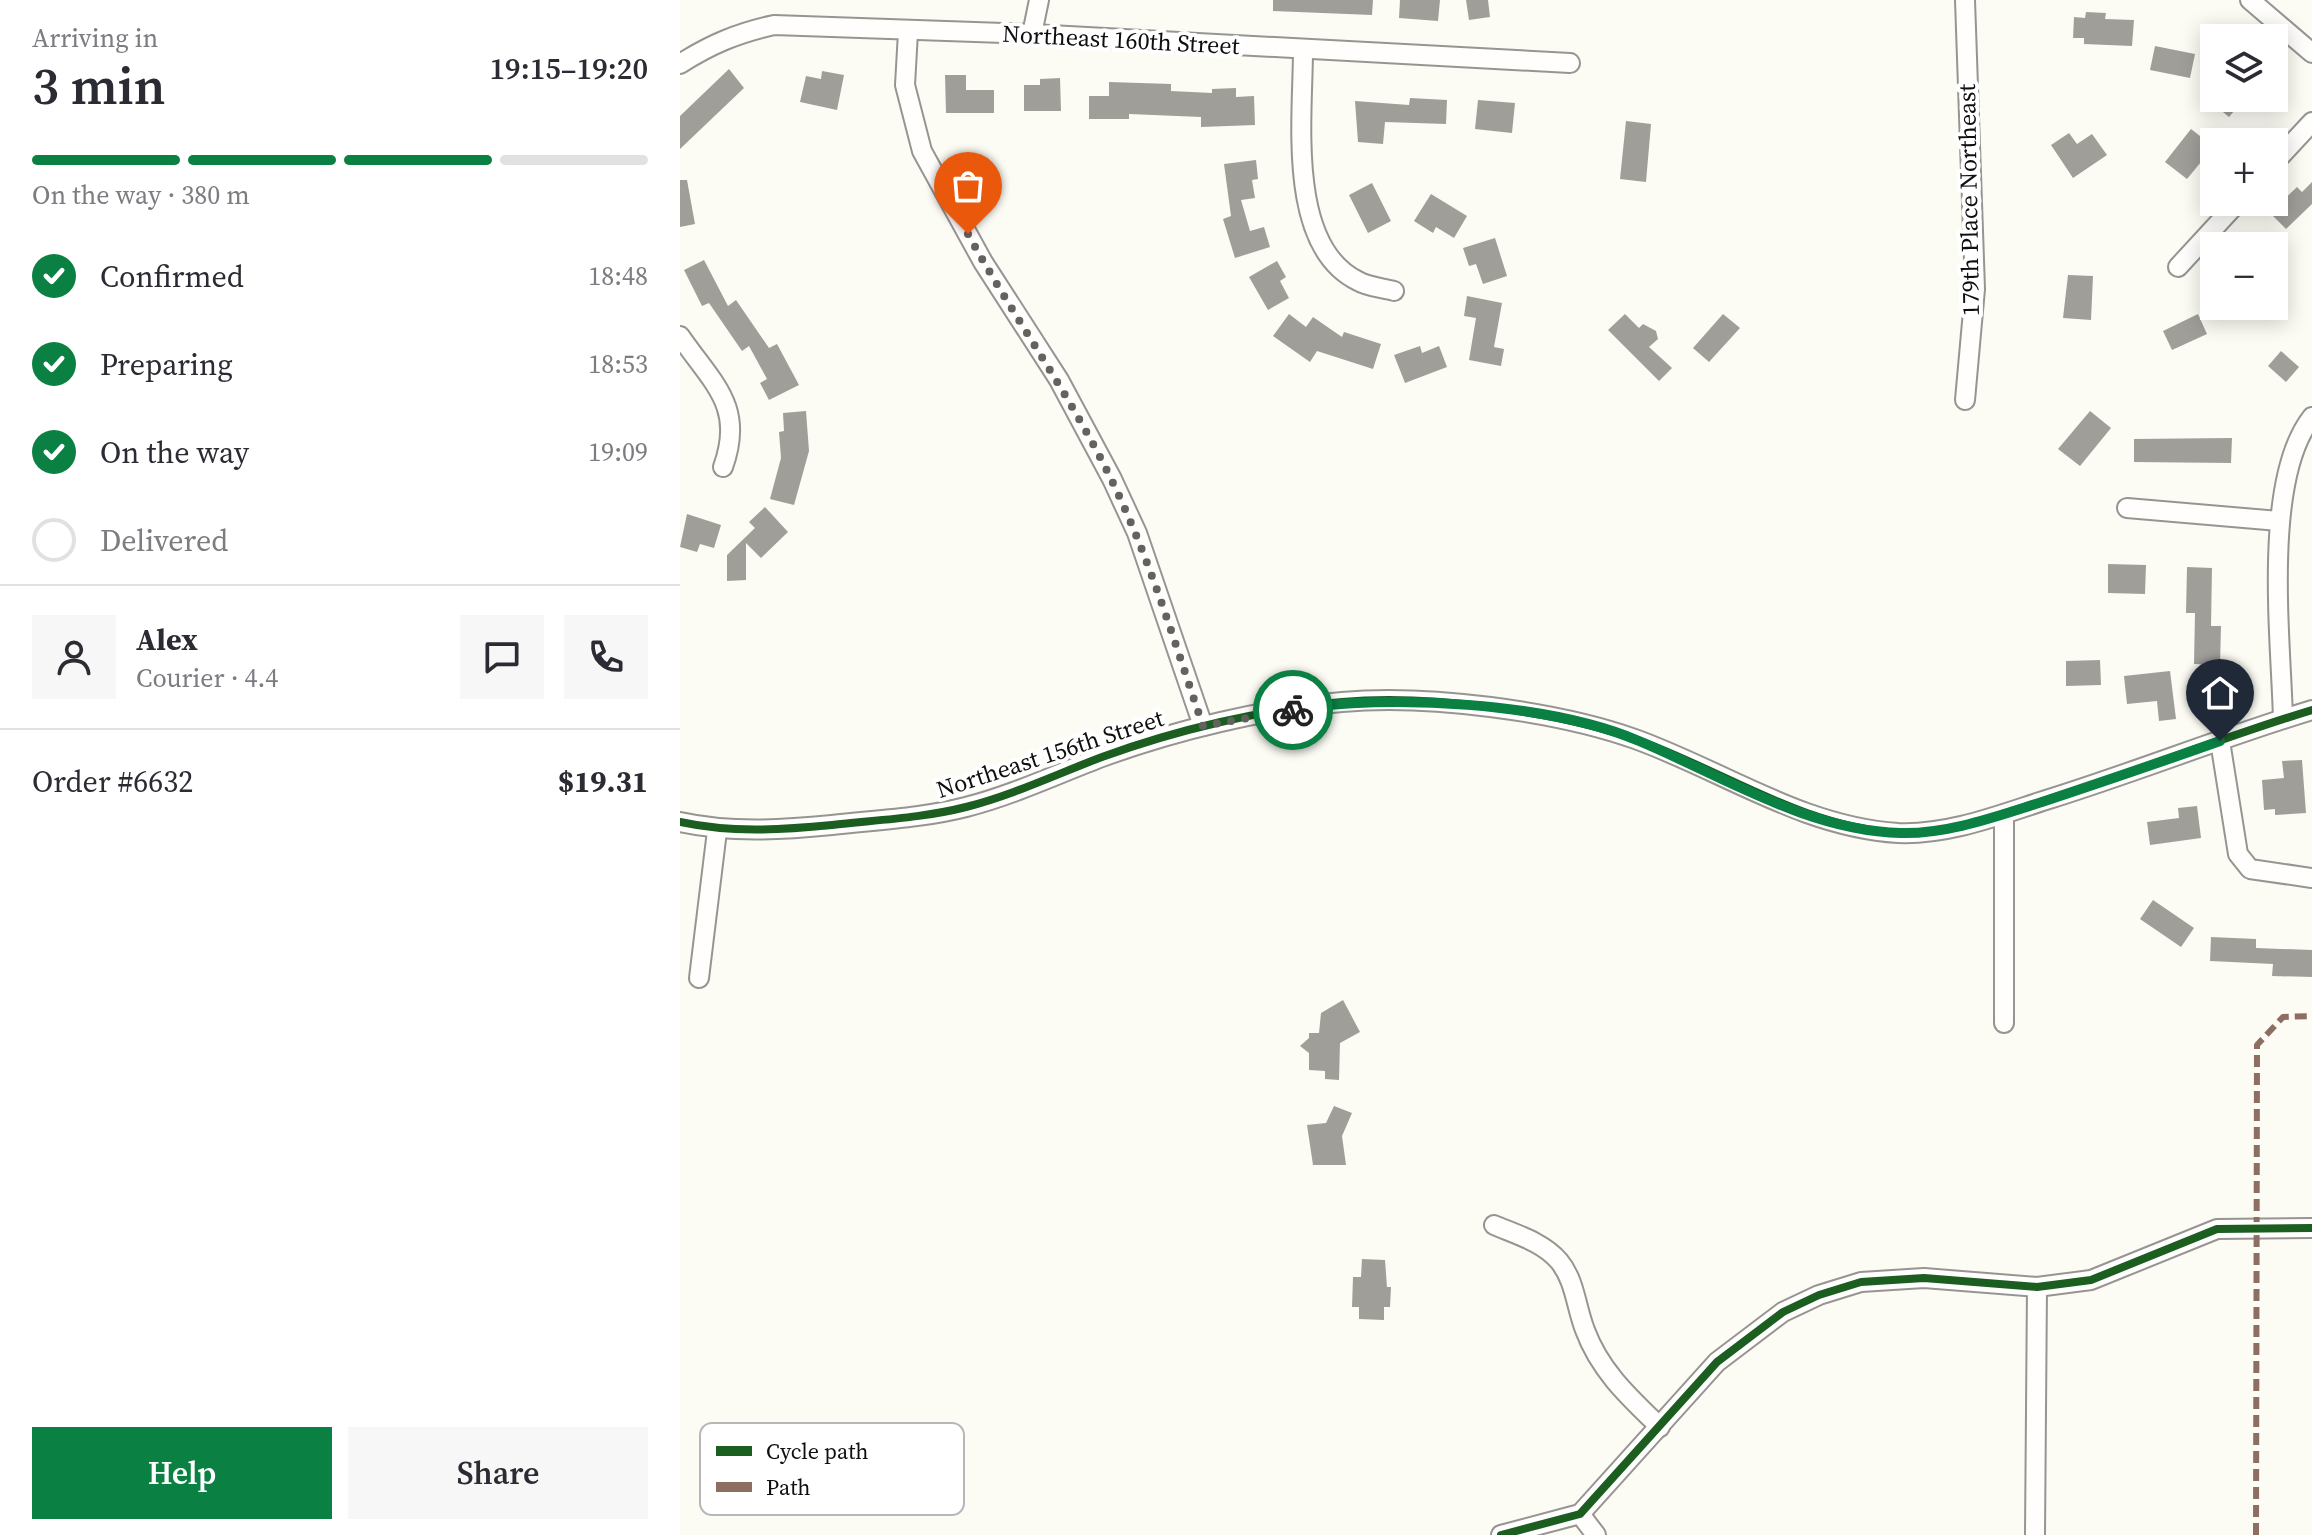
<!DOCTYPE html>
<meta charset="utf-8">
<style>
:root{--surface:#fff;--page:#f7f7f7;--text:#2b2b33;--muted:#7c7c81;--line:#e1e1e2;--accent:#0b8043}
body{margin:0;font-family:"Source Serif 4",serif;background:var(--page);color:var(--text);height:100vh;display:flex;flex-direction:column;font-size:30px;white-space:nowrap}
*{box-sizing:border-box;margin:0}
p{font-size:26px;color:var(--muted)}
.icon{flex:none;width:44px;height:44px;fill:none;stroke:currentColor;stroke-width:2;stroke-linecap:round;stroke-linejoin:round}
.map{position:relative;flex:1;overflow:hidden}
.drawer{display:flex;flex-direction:column;background:var(--surface);width:680px}
.drawer>*{flex:none}
.buttons{position:absolute;left:1520px;top:24px;display:grid;gap:16px}
.buttons a{display:grid;place-items:center;width:88px;height:88px;border-radius:0px;background:var(--surface);box-shadow:0 4px 20px #0003;font-size:40px}
.pin{position:absolute;display:grid;place-items:center;width:68px;height:68px;color:#fff;margin:-82px -34px;border-radius:50% 50% 50% 0;rotate:-45deg;box-shadow:0 0 8px #0007}
.pin .icon{rotate:45deg}
.courier{position:absolute;display:grid;place-items:center;width:80px;height:80px;margin:-40px;border:6px solid #0b8043;border-radius:50%;background:#fff;color:#222;box-shadow:0 2px 10px #0007}
.overview em{font-style:normal;font-weight:600}
.overview div{display:flex;flex-direction:column-reverse}
.overview{display:flex;align-items:center;justify-content:space-between;height:136px;padding:0 32px}
h1{font-size:52px;font-weight:600;line-height:60px}
.bar{display:grid;grid-template-columns:repeat(4,1fr);gap:12px 8px;align-content:center;height:96px;padding:0 32px}
.bar i{height:10px;border-radius:6px;background:var(--line)}
.bar .selected{background:var(--accent)}
.bar p{grid-column:span 4}
.line{display:flex;align-items:center;gap:20px;padding:0 32px;border-top:2px solid var(--line)}
.line div{flex:1}
.round{display:grid;place-items:center;flex:none;width:84px;height:84px;border-radius:0px;background:var(--page)}
ol{padding:0 32px;list-style:none}
li{display:flex;align-items:center;gap:24px;height:88px}
li p{margin-inline-start:auto}
li .icon{padding:8px;border-radius:50%;background:var(--accent);color:#fff;stroke-width:4}
li:last-child{color:var(--muted)}
li i{width:44px;height:44px;border:4px solid var(--line);border-radius:50%}
.action{display:flex;gap:16px;margin-top:auto;padding:16px 32px}
.action a{flex:1;height:92px;border-radius:0px;background:var(--accent);color:#fff;font-size:32px;font-weight:600;line-height:92px;text-align:center}
.action a+a{background:var(--page);color:var(--text)}
main{display:flex;flex:1;min-height:0}
.map>svg:first-child{display:block}
</style>
<main>
<section class="drawer">
<div class="overview"><div><h1>3 min</h1><p>Arriving in</p></div><em>19:15–19:20</em></div>
<div class="bar"><i class="selected"></i><i class="selected"></i><i class="selected"></i><i></i><p>On the way · 380 m</p></div>
<ol>
<li><svg class="icon" aria-label="check" viewBox="0 0 24 24"><path d="M5 12l5 5 9-10"/></svg>Confirmed<p>18:48</p></li>
<li><svg class="icon" aria-label="check" viewBox="0 0 24 24"><path d="M5 12l5 5 9-10"/></svg>Preparing<p>18:53</p></li>
<li><svg class="icon" aria-label="check" viewBox="0 0 24 24"><path d="M5 12l5 5 9-10"/></svg>On the way<p>19:09</p></li>
<li><i></i>Delivered</li>
</ol>
<div class="line" style="height:144px"><a class="round"><svg class="icon" aria-label="person" viewBox="0 0 24 24"><circle cx="12" cy="8" r="4"/><path d="M4 21q1-7 8-7t8 7"/></svg></a><div><b>Alex</b><p>Courier · 4.4</p></div><a class="round"><svg class="icon" aria-label="chat" viewBox="0 0 24 24"><path d="M4 5h16v11H9l-5 4z"/></svg></a><a class="round"><svg class="icon" aria-label="phone" viewBox="0 0 24 24"><path d="M5 4h4l2 5-3 2q2 4 5 5l2-3 5 2v4C11 20 4 13 5 4z"/></svg></a></div>
<div class="line" style="height:104px"><div>Order #6632</div><b>$19.31</b></div>
<div class="action"><a>Help</a><a>Share</a></div>
</section>
<div class="map">
<svg width="1632" height="1535" viewBox="0 0 1632 1535">
<rect width="100%" height="100%" fill="#fcfbf4"/>
<g fill="#a09e99">
<polygon points="593,0 693,0 692,15 593,11"/>
<polygon points="720,0 760,0 758,21 719,18"/>
<polygon points="786,0 808,0 810,17 789,20"/>
<polygon points="1406,12 1426,13 1425,19 1454,20 1452,46 1404,44 1404,38 1393,38 1394,17 1405,18"/>
<polygon points="1475,46 1515,54 1510,78 1470,70"/>
<polygon points="49,69 64,88 0,149 0,116"/>
<polygon points="142,71 164,75 157,110 120,102 126,76 141,79"/>
<polygon points="265,75 286,75 286,90 314,90 314,113 266,113"/>
<polygon points="380,78 381,111 344,111 344,85 360,85 360,79"/>
<polygon points="429,82 491,84 491,91 532,93 532,89 556,88 556,97 574,96 575,125 521,127 521,117 449,114 449,119 409,119 409,96 429,96"/>
<polygon points="730,98 767,100 766,124 705,122 703,144 678,142 675,101 729,105"/>
<polygon points="1526,98 1565,98 1549,117"/>
<polygon points="798,100 835,103 832,133 795,129"/>
<polygon points="946,121 971,124 966,182 940,179"/>
<polygon points="1511,129 1534,147 1534,172 1521,162 1507,179 1485,162"/>
<polygon points="1389,133 1397,144 1412,134 1427,155 1393,178 1371,145"/>
<polygon points="576,160 578,179 572,180 575,198 561,200 570,231 584,227 590,247 555,258 543,219 551,216 544,164"/>
<polygon points="0,180 7,180 15,224 0,227"/>
<polygon points="1632,182 1632,204 1606,229 1590,213 1617,187 1622,192"/>
<polygon points="692,183 711,221 688,233 669,195"/>
<polygon points="751,194 787,216 774,238 756,227 753,233 734,221"/>
<polygon points="815,238 827,276 803,284 796,264 789,266 783,248"/>
<polygon points="24,260 48,306 56,300 89,348 97,344 119,385 89,400 80,383 87,379 69,346 62,351 29,303 22,306 4,270"/>
<polygon points="597,261 606,277 600,281 609,298 588,310 569,277"/>
<polygon points="1388,275 1413,276 1411,320 1383,318"/>
<polygon points="787,296 822,303 814,347 824,349 821,366 789,360 796,318 784,316"/>
<polygon points="609,314 626,327 633,317 662,337 664,332 701,344 693,369 637,351 630,362 593,336"/>
<polygon points="945,314 959,328 963,324 976,331 978,339 969,347 992,368 979,381 928,330"/>
<polygon points="1043,314 1060,328 1029,362 1013,348"/>
<polygon points="1518,314 1527,334 1492,350 1483,331"/>
<polygon points="740,346 742,353 759,346 767,367 725,383 714,355"/>
<polygon points="1601,351 1619,367 1606,382 1588,366"/>
<polygon points="126,411 129,451 114,505 90,499 101,458 99,432 104,431 103,413"/>
<polygon points="1410,411 1431,428 1400,466 1378,449"/>
<polygon points="1552,438 1551,463 1454,462 1454,439"/>
<polygon points="85,507 108,532 81,558 66,543 66,580 47,581 47,555 75,528 69,522"/>
<polygon points="7,514 41,525 34,548 20,544 17,552 0,547"/>
<polygon points="1428,564 1466,565 1465,594 1428,593"/>
<polygon points="1507,567 1532,568 1531,626 1541,626 1540,665 1514,664 1515,613 1506,613"/>
<polygon points="1420,660 1421,685 1386,686 1386,661"/>
<polygon points="1490,671 1496,719 1479,721 1477,701 1447,704 1444,676"/>
<polygon points="1622,760 1626,813 1595,815 1595,809 1584,810 1582,780 1604,778 1602,761"/>
<polygon points="1517,806 1521,838 1470,845 1467,822 1499,818 1498,808"/>
<polygon points="1473,900 1514,928 1501,947 1460,919"/>
<polygon points="1531,937 1576,939 1576,948 1632,950 1632,977 1592,976 1593,964 1530,961"/>
<polygon points="663,1000 680,1032 660,1043 659,1080 645,1079 645,1071 629,1070 629,1053 620,1046 629,1038 629,1033 639,1033 641,1013"/>
<polygon points="654,1106 672,1113 662,1136 666,1165 633,1165 627,1125 646,1123"/>
<polygon points="682,1259 705,1260 707,1287 711,1287 710,1307 704,1307 704,1320 679,1319 679,1307 672,1307 673,1277 681,1277"/>
</g>
<g fill="none" stroke-linecap="round" stroke-linejoin="round">
<g stroke="#969592" stroke-width="22">
<g id="street">
<polyline points="1285,0 1295,289 1285,400"/>
<polyline points="1570,0 1632,53"/>
<polyline points="228,32 225,85 242,151 303,262 379,380 432,479 457,533 523,726"/>
<polyline points="352,34 359,0"/>
<path d="M623 50C623 116 606 246 678 281 688 287 703 288 714 291"/>
<path d="M0 64C31 44 58 33 94 25L352 34 890 63"/>
<polyline points="1594,163 1632,122"/>
<polyline points="1498,267 1558,202"/>
<path d="M0 336C33 384 65 406 43 467"/>
<polyline points="1447,508 1599,521"/>
<path d="M1603 719C1601 640 1582 480 1632 417"/>
<polyline points="1540,741 1558,854 1570,869 1632,878"/>
<polyline points="1324,815 1324,1023"/>
<path d="M0 822C50 833 101 830 152 825 196 820 243 818 286 807 333 795 377 774 422 757 496 730 584 709 662 702 746 694 876 711 955 739 1044 771 1122 827 1218 833 1269 835 1319 815 1366 800 1456 772 1543 737 1632 710"/>
<polyline points="19,978 37,831"/>
<path d="M814 1225C835 1234 863 1242 879 1261 895 1280 896 1307 905 1330 920 1371 950 1398 980 1427"/>
<polyline points="900,1514 916,1535"/>
<polyline points="821,1535 900,1514 1037,1362 1103,1312 1139,1295 1181,1282 1244,1278 1357,1287 1411,1280 1537,1229 1632,1228"/>
<polyline points="1355,1535 1357,1287"/>
</g>
</g>
<use href="#street" stroke="#fffefd" stroke-width="18"/>
<polyline stroke="#8d6e63" stroke-width="6" stroke-dasharray="12 6" stroke-linecap="butt" points="1576,1535 1577,1045 1603,1017 1632,1016"/>
<g stroke="#fff" stroke-width="13">
<g id="cycleway">
<path d="M0 822C50 833 101 830 152 825 196 820 243 818 286 807 333 795 377 774 422 757 496 730 584 709 662 702 746 694 876 711 955 739 1044 771 1122 827 1218 833 1269 835 1319 815 1366 800 1456 772 1543 737 1632 710"/>
<polyline points="821,1535 900,1514 1037,1362 1103,1312 1139,1295 1181,1282 1244,1278 1357,1287 1411,1280 1537,1229 1632,1228"/>
</g>
</g>
<use href="#cycleway" stroke="#1b5e20" stroke-width="8"/>
</g>
<g fill="none" stroke-linecap="round" stroke-linejoin="round">
<path stroke="#62625f" stroke-width="8" stroke-dasharray="0 14.4" d="M288 234C334 318 390 394 432 481 470 559 495 644 523 726L613 710"/>
<path stroke="#0b8043" stroke-width="10" d="M613 710C707 693 870 703 959 741 1043 776 1128 831 1221 833 1269 834 1317 816 1362 802 1422 782 1481 762 1540 741"/>
</g>
<g text-anchor="middle" stroke-width="8" stroke-linejoin="round" paint-order="stroke">
<g font-size="24" fill="#0f0f0f" stroke="#fff">
<text transform="translate(441 40) rotate(3)" y="8">Northeast 160th Street</text>
<text transform="translate(1289 200) rotate(-91)" y="8">179th Place Northeast</text>
<text transform="translate(370 754) rotate(-18)" y="8">Northeast 156th Street</text>
</g>
</g>
<rect x="20" y="1423" width="264" height="92" rx="12" fill="#fff" stroke="#b7b7b7" stroke-width="2"/>
<rect x="36" y="1446" width="36" height="10" fill="#1b5e20"/>
<rect x="36" y="1482" width="36" height="10" fill="#8d6e63"/>
<g font-size="22" fill="#0f0f0f">
<text x="86" y="1459">Cycle path</text>
<text x="86" y="1495">Path</text>
</g>
</svg>
<div class="buttons">
<a><svg class="icon" aria-label="layers" viewBox="0 0 24 24"><path d="M12 4l9 5-9 5-9-5zM3 14l9 5 9-5"/></svg></a>
<a>+</a>
<a>−</a>
</div>
<div class="pin" style="left:288px;top:234px;background:#ea580c"><svg class="icon" aria-label="bag" viewBox="0 0 24 24"><path d="M5 8h14l-1 12H6zM9 8a3 3 0 0 1 6 0"/></svg></div>
<div class="pin" style="left:1540px;top:741px;background:#1f2937"><svg class="icon" aria-label="home" viewBox="0 0 24 24"><path d="M3 11l9-7 9 7M6 9v11h12V9"/></svg></div>
<div class="courier" style="left:613px;top:710px"><svg class="icon" aria-label="bike" viewBox="0 0 24 24"><circle cx="6" cy="16" r="4"/><circle cx="18" cy="16" r="4"/><path d="M6 16l4-8h5l3 8M10 8l3 8H6M13 5h3"/></svg></div>
</div>
</main>
